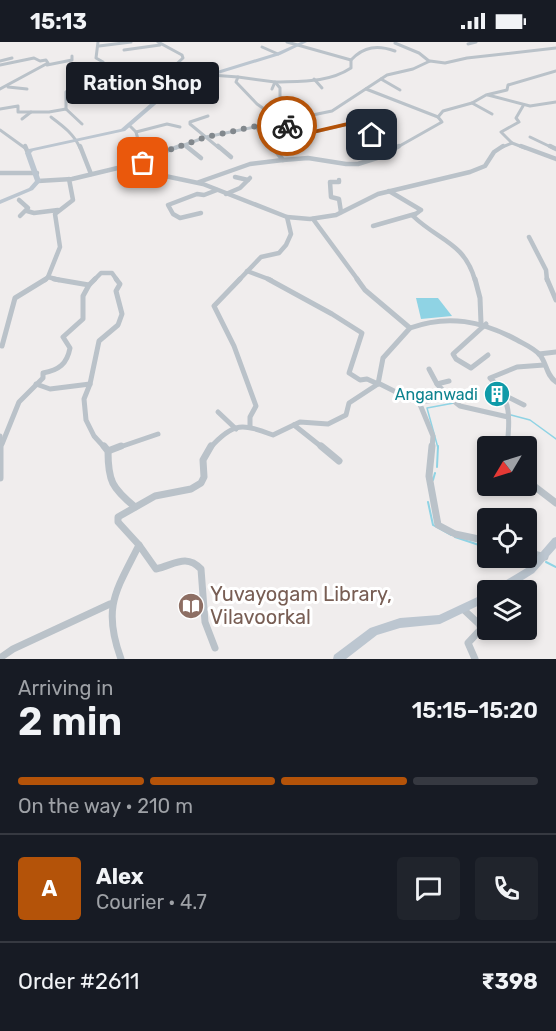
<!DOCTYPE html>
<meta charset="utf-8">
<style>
:root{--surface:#171b24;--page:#20242c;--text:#f1f3f6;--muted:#9ea1a6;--line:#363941;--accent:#b45309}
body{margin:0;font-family:Rubik,sans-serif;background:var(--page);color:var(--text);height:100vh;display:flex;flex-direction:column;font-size:22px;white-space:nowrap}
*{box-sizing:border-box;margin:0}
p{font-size:20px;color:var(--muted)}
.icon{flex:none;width:33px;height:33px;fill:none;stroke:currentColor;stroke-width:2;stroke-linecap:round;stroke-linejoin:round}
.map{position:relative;height:617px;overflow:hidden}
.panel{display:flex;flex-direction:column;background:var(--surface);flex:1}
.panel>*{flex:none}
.needle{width:39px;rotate:232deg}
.buttons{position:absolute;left:477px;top:394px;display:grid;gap:12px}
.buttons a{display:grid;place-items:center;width:60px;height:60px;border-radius:6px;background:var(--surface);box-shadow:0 3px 9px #0003;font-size:30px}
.pin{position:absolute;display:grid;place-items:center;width:51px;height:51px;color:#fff;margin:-26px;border-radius:12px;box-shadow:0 3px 9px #0006}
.courier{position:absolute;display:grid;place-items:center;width:60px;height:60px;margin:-30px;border:4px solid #b45309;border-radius:50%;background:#fff;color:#222;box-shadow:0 2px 8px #0007}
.bubble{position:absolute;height:42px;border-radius:6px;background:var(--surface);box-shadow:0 3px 9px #0003;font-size:20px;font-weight:600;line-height:42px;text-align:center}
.summary em{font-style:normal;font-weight:600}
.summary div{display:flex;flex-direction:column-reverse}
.summary{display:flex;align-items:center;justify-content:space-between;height:102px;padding:0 18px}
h1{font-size:39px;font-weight:600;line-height:45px}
.bar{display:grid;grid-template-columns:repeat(4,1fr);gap:9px 6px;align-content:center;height:72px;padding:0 18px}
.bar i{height:8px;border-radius:4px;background:var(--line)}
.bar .current{background:var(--accent)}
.bar p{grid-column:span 4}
.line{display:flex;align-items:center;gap:15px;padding:0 18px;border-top:2px solid var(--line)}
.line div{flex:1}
.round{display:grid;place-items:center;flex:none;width:63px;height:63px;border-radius:6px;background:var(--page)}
.status{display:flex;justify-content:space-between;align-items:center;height:42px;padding:0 30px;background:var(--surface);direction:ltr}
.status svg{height:16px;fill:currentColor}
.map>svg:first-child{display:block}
</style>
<div class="status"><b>15:13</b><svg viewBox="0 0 49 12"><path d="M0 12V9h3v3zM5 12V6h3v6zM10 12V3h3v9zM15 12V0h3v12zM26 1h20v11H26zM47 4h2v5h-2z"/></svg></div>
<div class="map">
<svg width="556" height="617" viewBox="0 0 556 617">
<rect width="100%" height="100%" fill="#f0eded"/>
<polygon fill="#8fd3e4" points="416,256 438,256 452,274 421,277"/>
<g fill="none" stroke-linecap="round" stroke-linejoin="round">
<g stroke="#8fd3e4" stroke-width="1.5">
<polyline points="511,373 530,378 556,397"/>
<polyline points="438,406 427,366 454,361"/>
</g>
<g stroke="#8fd3e4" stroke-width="2">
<polyline points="437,425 438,404"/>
<polyline points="433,438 435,431"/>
<polyline points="428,460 433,483 451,493"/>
<polyline points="455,495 488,506"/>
<polyline points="526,515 535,516"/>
<polyline points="546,520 556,525"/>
</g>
<g stroke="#bac2c9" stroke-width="3">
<polyline points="158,0 182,13 183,16 169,29 186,41"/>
<polyline points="287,0 351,18"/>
<polyline points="395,1 419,11 429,19"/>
<polyline points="468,2 476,0"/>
<polyline points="99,4 131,0"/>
<polyline points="262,5 278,12"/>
<polyline points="124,8 160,3"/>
<polyline points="0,19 12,16"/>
<polyline points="0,23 34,16 40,19 46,18 48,21 0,47"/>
<polyline points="47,23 72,18 72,14"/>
<polyline points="211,33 238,35 236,40 257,62 300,92"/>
<polyline points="147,34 169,29"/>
<polyline points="238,35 275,40 280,46 280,55 295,60 309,74"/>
<polyline points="314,37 322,46"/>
<polyline points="381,37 400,48"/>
<polyline points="8,45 27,47"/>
<path d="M272 47 275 40C301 39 328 41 351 26V18C364 4 378 3 395 9"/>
<polyline points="366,47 438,75"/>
<polyline points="488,53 530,64 556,60"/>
<polyline points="0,67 18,64 18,70 49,70 66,67 82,82"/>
<polyline points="66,67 66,50 103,20 96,16 98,0"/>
<polyline points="492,72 472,61 486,53 507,48 508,43 556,29"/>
<polyline points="208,74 190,80 190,82 219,106"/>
<path d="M51 75C63 84 74 92 80 106"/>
<polyline points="22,77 31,70"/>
<polyline points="255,84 273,106"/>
<polyline points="0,88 25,106"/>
<polyline points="136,90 167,82 180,85"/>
<polyline points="530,95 553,106"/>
<polyline points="139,101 147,106"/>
<polyline points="269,101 348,82 372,93 381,91"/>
<polyline points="512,101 501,90 519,80 516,76 523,64"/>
<polyline points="184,103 188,106"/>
<polyline points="123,106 139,101 136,90 129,83"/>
<polyline points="176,106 206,95 332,69 387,33 413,27 430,19 445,21 467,16 556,6"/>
<polyline points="396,106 442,80 438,75 443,69 472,61"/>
<polyline points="500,106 512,101 525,106"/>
</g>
<g stroke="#bac2c9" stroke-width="4.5">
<polyline points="25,104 28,111"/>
<polyline points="80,104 91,132"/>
<polyline points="145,104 158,112"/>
<polyline points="186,104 201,116"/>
<polyline points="218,104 231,115"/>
<polyline points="272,104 283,118 308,116 346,122 358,122 380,115 399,104"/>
<polyline points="521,104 556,117"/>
<polyline points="550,104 556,107"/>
<polyline points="119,107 128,104"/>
<polyline points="155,117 165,134 203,142 287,175 291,192 286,203 279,211 261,215 239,238"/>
<polyline points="0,131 37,131"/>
<polyline points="235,135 248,138"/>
<polyline points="339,138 339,140 330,140 331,155 339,157 341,170"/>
<polyline points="38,139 72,137 155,117 158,112 180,104"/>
<polyline points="199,140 250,122 283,118"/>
<path d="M389 149 421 168 413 174C439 199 464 200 475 238"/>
<polyline points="226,152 240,146 250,136"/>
<polyline points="19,158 28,166 20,174"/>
<polyline points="27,169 34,171 58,168"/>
<polyline points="201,171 180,176 173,172 168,163 197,152 204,153 217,148"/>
<polyline points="287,175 310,177 336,173 378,152 470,130 485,124 494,110 503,104"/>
<polyline points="313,177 358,238"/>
<polyline points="373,184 415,172"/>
<polyline points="529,195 546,228 547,238"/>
<polyline points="247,229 271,238"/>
<polyline points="45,238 48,235"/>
<polyline points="59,238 48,235 60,205 55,172 73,158 69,137"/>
<polyline points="94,238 101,231 112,231 117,238"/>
</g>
<g stroke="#bac2c9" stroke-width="5">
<polyline points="240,237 214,264 234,304 256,364 250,375 250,384"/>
<polyline points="268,237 332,272 362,291 349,331 360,338 367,337 378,342"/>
<polyline points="475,237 480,256 481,281"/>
<polyline points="547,237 556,258"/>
<polyline points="89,243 95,237"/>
<polyline points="486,282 453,312 456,317 471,326 488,313"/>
<path d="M410 286C448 272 482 279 517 298 524 302 534 306 540 313 547 322 546 333 556 340"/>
<polyline points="2,304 15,256 46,237"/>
<polyline points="539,312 556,310"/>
<polyline points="429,327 437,342 450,356 419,360 433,394 432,406"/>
<polyline points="378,341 398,351 413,351 419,360"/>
<polyline points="36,342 50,347 90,342"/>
<polyline points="437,342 449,339"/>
<polyline points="504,353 524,363"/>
<polyline points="450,356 460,364 508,375"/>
<polyline points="218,370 236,387"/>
<polyline points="294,383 323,406"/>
<polyline points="0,394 0,406"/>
<path d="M2 402 19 360 43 336V331C59 328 67 322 70 306L63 295 83 277V254L89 243 54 237"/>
<path d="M507 405C510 379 512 355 490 336L517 325 544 323"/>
<polyline points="105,406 94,394 86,378 84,357 90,342 99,299 118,283 122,272 116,249 120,242 116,237"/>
<polyline points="117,406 158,392"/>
<path d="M210 406C234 379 243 382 273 393L300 380 328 382 346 373 349 361 378 342 383 316 410 286 365 248 357 237"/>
</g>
<g stroke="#bac2c9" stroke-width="7">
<polyline points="0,404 0,436"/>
<path d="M104 404 108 409C108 439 112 446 135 465"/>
<polyline points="321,404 339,419"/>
<polyline points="432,404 429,434 438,483 455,492 488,499"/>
<polyline points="108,409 121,404"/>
<polyline points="526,438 556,461"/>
<polyline points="139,503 118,480 118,475 155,454 191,447 201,441 204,435 203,418 211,404"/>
<polyline points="526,510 545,515"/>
<polyline points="463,567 479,582 481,587 468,601 475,617"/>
<polyline points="0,616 13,607 110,562"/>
<path d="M121 617C102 565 116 549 139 503L156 527C174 523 186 511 201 527L205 580 215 606"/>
</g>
<g fill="#bcc6d0" fill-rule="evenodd">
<polygon points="301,0 307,0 280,13 195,39 169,51 125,89 33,109 31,111 41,139 33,148 0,162 0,158 29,146 35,139 25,111 29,107 121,87 165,49 191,37 276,11"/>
<polygon points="556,495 556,506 534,531 505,549 492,549 493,546 528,525 553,496"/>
<polygon points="488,550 488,559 440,582 400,586 377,593 346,617 333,617 334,613 370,586 400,576 439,573"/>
</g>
</g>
<polygon fill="#b45309" points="348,80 376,93 370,94 347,84 304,94 284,84 289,82 305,90"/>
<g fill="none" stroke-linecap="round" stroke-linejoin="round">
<polyline stroke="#82888d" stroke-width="6" stroke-dasharray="0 10.8" points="143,121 155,117 158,112 206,95 280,79 287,84"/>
</g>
<defs>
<g id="building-disc" transform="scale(1.35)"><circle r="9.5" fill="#0f9aa8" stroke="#fff"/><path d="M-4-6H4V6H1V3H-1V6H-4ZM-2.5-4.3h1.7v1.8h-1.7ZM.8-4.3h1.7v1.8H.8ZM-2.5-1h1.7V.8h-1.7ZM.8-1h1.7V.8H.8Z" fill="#fff"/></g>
<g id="library-disc" transform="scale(1.35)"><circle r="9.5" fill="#8d6e63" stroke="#fff"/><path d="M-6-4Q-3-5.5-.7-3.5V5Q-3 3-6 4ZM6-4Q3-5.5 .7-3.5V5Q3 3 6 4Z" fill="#fff"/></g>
</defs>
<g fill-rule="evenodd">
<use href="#building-disc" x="497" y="352"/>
<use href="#library-disc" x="191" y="564"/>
</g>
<g text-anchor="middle" stroke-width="6" stroke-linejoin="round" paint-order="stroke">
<g font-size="16" fill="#0d838f" stroke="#fff" text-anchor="end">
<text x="478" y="358">Anganwadi</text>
</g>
<g font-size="20" fill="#785e54" stroke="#fff" text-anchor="start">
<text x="210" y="559">Yuvayogam Library,<tspan x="210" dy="23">Vilavoorkal</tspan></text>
</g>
</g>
</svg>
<div class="buttons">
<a><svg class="needle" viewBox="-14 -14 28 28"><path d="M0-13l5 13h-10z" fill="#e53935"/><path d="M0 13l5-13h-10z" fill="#9ea1a6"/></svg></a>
<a><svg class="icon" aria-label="locate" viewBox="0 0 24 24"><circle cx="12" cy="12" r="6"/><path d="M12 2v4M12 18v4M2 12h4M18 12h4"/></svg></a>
<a><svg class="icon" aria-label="layers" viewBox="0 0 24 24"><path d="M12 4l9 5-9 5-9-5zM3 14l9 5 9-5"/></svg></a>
</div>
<div class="pin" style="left:143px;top:121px;background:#ea580c"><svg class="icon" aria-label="bag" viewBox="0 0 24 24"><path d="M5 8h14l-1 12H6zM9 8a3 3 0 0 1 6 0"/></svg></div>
<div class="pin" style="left:372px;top:93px;background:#1f2937"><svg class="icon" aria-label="home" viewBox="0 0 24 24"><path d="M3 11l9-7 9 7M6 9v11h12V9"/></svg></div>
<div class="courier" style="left:287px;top:84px"><svg class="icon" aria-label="bike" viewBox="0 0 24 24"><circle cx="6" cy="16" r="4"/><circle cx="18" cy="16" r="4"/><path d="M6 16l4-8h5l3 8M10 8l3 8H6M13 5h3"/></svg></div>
<div class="bubble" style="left:66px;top:20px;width:153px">Ration Shop</div>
</div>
<section class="panel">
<div class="summary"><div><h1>2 min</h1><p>Arriving in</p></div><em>15:15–15:20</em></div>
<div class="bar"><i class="current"></i><i class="current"></i><i class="current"></i><i></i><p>On the way · 210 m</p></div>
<div class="line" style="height:108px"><b class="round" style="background:var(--accent);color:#fff">A</b><div><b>Alex</b><p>Courier · 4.7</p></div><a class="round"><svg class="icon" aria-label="chat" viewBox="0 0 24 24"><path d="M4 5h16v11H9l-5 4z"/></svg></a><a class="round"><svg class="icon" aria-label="phone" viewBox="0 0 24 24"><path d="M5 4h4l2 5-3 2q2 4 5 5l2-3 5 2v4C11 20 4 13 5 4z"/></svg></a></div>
<div class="line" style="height:78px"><div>Order #2611</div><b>₹398</b></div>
</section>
